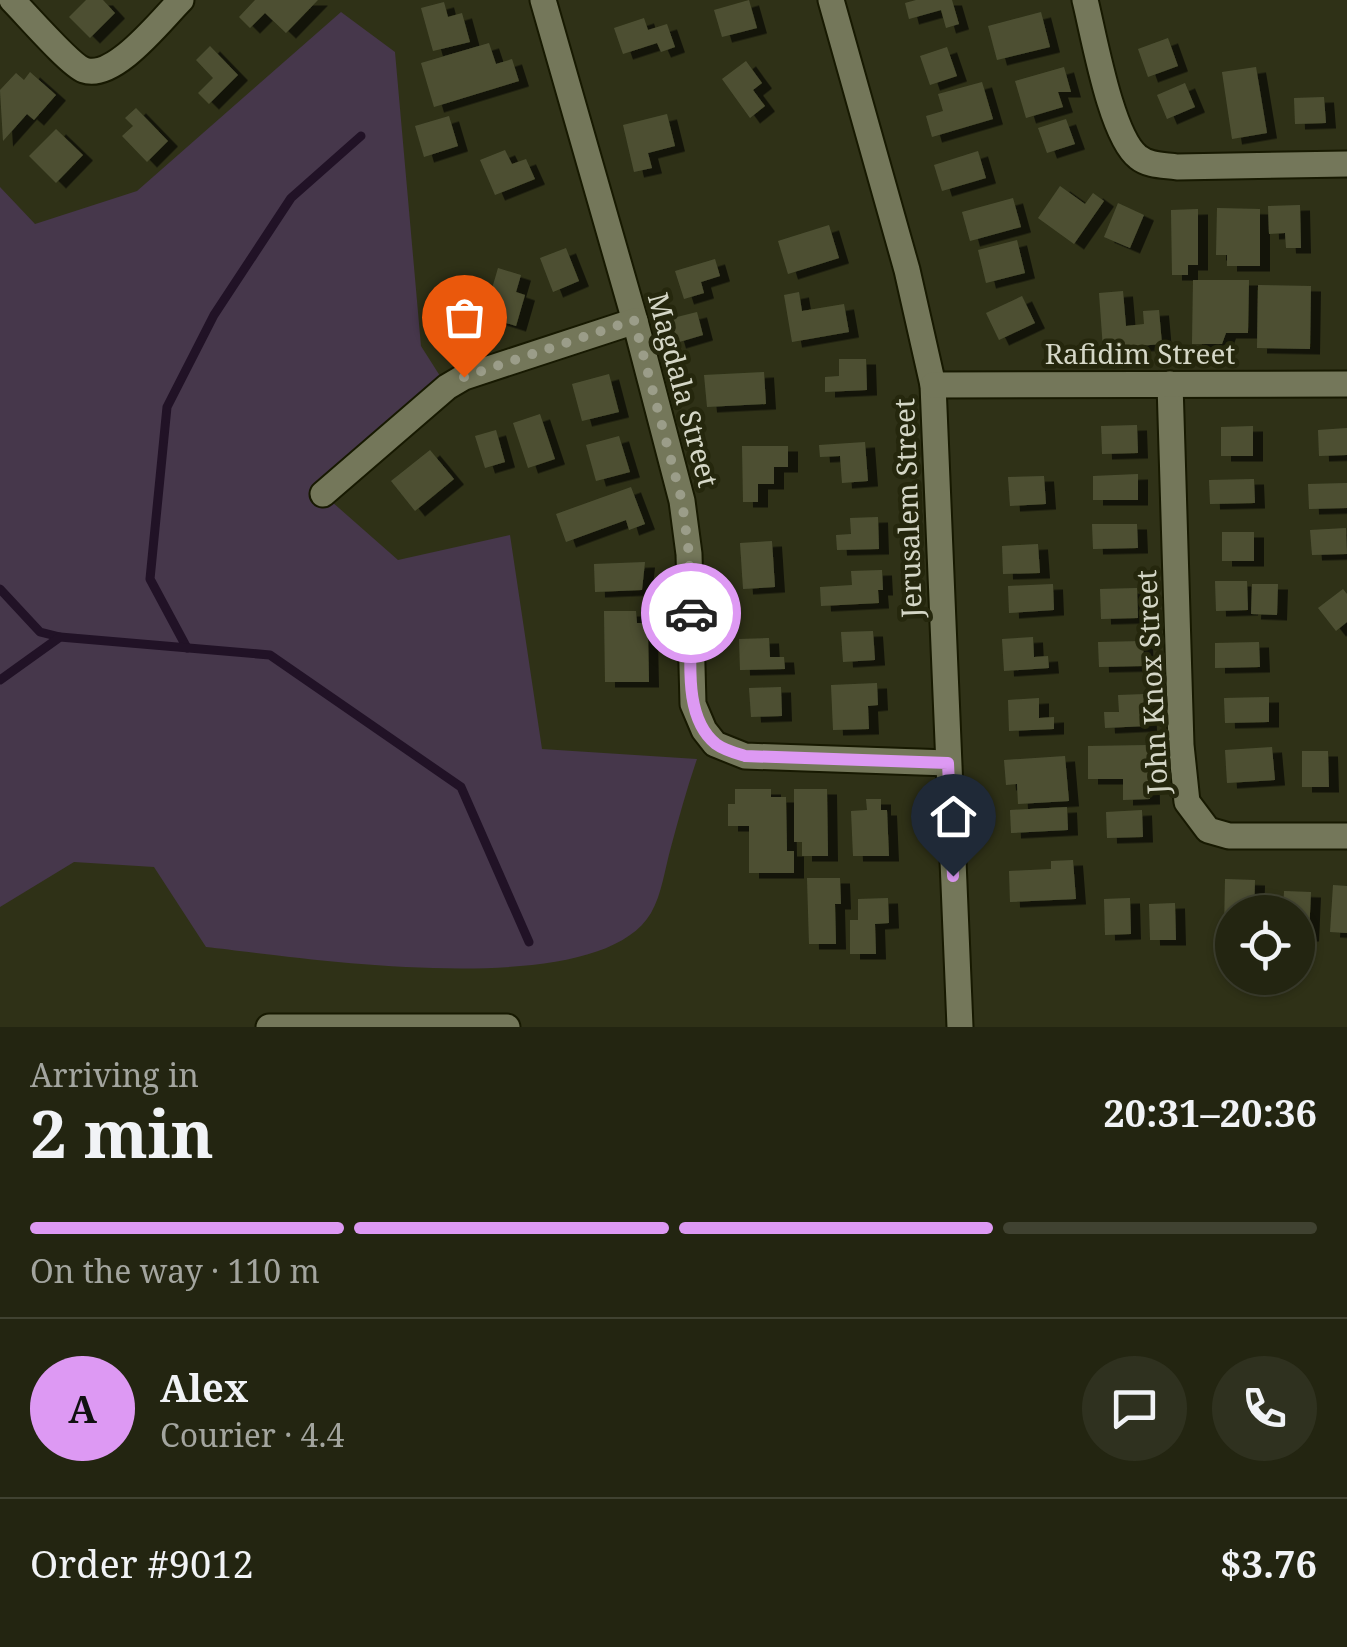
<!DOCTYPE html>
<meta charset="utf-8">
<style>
:root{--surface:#232511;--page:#2f311f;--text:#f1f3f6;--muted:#a3a59f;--line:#404231;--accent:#dd99f3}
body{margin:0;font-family:"Noto Serif",serif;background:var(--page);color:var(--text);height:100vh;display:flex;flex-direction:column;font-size:38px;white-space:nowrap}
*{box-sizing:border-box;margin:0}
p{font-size:32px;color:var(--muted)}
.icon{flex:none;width:55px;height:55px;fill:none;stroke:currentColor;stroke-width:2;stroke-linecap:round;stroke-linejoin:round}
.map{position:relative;height:1027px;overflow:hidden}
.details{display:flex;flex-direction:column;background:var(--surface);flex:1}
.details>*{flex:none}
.controls{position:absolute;left:1215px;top:895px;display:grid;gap:20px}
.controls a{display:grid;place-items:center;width:100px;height:100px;border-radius:50%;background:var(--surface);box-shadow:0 2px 8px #0004,0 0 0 2px var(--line);font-size:50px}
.pin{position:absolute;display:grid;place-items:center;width:85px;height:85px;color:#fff;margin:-102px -42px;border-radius:50% 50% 50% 0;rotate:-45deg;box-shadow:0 0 10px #0007}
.pin .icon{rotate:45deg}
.courier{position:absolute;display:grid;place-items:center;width:100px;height:100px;margin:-50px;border:8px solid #dd99f3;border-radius:50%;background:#fff;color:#222;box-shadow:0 2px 12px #0007}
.overview em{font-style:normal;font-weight:700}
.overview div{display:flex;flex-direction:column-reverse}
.overview{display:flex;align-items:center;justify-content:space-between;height:170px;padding:0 30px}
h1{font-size:65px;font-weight:700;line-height:75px}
.bar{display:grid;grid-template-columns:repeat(4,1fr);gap:15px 10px;align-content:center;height:120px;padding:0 30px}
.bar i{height:12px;border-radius:8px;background:var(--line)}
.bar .on{background:var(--accent)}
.bar p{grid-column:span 4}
.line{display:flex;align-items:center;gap:25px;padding:0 30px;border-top:2px solid var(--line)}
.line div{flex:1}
.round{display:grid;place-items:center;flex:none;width:105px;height:105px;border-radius:52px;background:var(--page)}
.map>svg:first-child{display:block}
</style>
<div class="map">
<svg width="1347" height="1027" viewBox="0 0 1347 1027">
<defs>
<filter id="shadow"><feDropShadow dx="10" dy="5.5" stdDeviation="0" flood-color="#0009"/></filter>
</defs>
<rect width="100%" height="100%" fill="#2f3117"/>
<path fill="#46374b" d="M341 12 395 52 421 346 447 387 323 494 398 560 510 535 542 749 697 759C687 788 679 817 671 847 665 868 662 894 651 913 597 1005 299 957 206 947L154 867 74 862 0 907V187L35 224 137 191Z"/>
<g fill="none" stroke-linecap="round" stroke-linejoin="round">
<g stroke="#211226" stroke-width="9">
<polyline points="0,589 40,632 60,637"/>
<polyline points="187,648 150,579 167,407 214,315 291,198 361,136"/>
<polyline points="0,680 60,637 270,655 461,787 529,942"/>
</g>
</g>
<g fill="#4d5033" filter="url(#shadow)">
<polygon points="86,0 103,0 115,13 90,38 69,17"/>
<polygon points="255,0 318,0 286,33 265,13 250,28 239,17"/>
<polygon points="749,0 757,28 722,37 714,10"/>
<polygon points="916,0 952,0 959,24 946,28 941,10 909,19 905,3"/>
<polygon points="444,2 448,17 462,13 470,42 433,51 421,8"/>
<polygon points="1041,12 1050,47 997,60 988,26"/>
<polygon points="644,18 648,30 667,24 675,47 661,52 657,43 623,54 614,28"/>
<polygon points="1168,38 1178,66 1148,77 1138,49"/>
<polygon points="489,43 496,64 512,59 519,81 434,107 421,63"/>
<polygon points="210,46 238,75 209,104 198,93 213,78 196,60"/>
<polygon points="947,47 957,76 930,85 920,56"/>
<polygon points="746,61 762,83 753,90 765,106 750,118 722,79"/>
<polygon points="1064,67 1071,92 1058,92 1063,107 1026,118 1015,81"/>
<polygon points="1256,67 1267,133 1232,139 1222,72"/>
<polygon points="30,72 56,95 34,120 27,114 3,141 0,90 16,73 24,80"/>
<polygon points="982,82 993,119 932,137 926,116 943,111 938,94"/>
<polygon points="1185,83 1195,107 1167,119 1157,95"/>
<polygon points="1324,97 1326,123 1295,124 1294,98"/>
<polygon points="136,108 168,141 147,162 122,136 133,126 125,118"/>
<polygon points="667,114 675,146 648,153 652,168 634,172 623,125"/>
<polygon points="449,116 458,146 424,157 415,126"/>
<polygon points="1066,119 1075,144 1047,153 1038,128"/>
<polygon points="56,129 83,155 56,183 29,156"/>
<polygon points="505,150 512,164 526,159 535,179 495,195 480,160"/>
<polygon points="978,151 986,178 942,191 934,165"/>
<polygon points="1060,186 1085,204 1093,193 1104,201 1074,244 1038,218"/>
<polygon points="1013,198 1021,227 970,241 962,212"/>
<polygon points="1118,203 1144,215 1130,248 1104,237"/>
<polygon points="1300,205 1301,248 1286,248 1285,233 1269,234 1268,206"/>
<polygon points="1217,208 1260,209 1260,266 1227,266 1227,255 1216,255"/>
<polygon points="1198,209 1198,265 1188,265 1188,275 1172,275 1171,210"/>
<polygon points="829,225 839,258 788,274 778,241"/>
<polygon points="1017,240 1025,273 986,283 978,250"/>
<polygon points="566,248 579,281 553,292 540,258"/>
<polygon points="715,259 720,276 701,282 704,293 684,299 675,271"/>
<polygon points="498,268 521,275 516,292 525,295 516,326 484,316"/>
<polygon points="1193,280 1249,280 1248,333 1226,333 1222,344 1192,344"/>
<polygon points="1258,285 1311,286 1310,349 1257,348"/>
<polygon points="459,289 475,294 468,317 452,311"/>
<polygon points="1123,291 1126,326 1144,324 1143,311 1159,310 1162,344 1103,349 1099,293"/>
<polygon points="799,292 802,311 844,304 849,332 792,342 784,295"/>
<polygon points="1022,296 1035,323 999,340 986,313"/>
<polygon points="697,312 703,335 676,343 669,319"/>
<polygon points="839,359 866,359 867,390 825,392 825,377 839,376"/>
<polygon points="764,372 766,404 707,407 704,375"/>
<polygon points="609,374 619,412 582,421 572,384"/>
<polygon points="540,414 555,459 528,468 513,423"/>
<polygon points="1137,425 1138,453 1102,454 1101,426"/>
<polygon points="1253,426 1253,456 1221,456 1221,427"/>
<polygon points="1347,428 1347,455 1319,456 1318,430"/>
<polygon points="496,430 505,462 485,468 475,436"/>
<polygon points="619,436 630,472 596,481 586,445"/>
<polygon points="865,442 868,481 842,483 840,456 820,457 819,445"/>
<polygon points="742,446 788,446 788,467 774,467 774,484 758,484 758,502 743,502"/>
<polygon points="430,450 454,479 415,511 391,481"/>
<polygon points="1138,474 1138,500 1093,500 1093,476"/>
<polygon points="1044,476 1046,504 1010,506 1008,477"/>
<polygon points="1254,479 1255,503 1210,504 1209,480"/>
<polygon points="1347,483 1347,508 1309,509 1308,484"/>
<polygon points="631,487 645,524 629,530 626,520 566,542 556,514"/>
<polygon points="878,517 879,549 837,550 836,535 851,534 850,518"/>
<polygon points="1092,524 1137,524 1138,548 1093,549"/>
<polygon points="1346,528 1347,554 1312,555 1310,530"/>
<rect x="1222" y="532" width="32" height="29"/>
<polygon points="772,541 775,587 743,589 740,543"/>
<polygon points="1038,544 1040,573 1003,574 1002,546"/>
<polygon points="645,562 642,590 595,592 594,564"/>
<polygon points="882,570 883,590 878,590 879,603 821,606 820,587 852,585 851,571"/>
<polygon points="1215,581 1247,581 1248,610 1216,611"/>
<polygon points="1053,584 1054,610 1009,613 1008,586"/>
<polygon points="1252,584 1278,584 1277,615 1251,614"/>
<polygon points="1137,588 1138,618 1101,619 1100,589"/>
<polygon points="1343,589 1347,594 1347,622 1336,631 1318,608"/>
<polygon points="604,611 636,611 637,623 653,623 653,632 648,632 649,682 605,682"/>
<polygon points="873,631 875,660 843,662 841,632"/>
<polygon points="1033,637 1034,657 1048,656 1049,668 1004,671 1002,639"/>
<polygon points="769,638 770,657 784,657 785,669 740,670 739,639"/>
<polygon points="1143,641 1144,666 1099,667 1098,642"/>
<polygon points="1259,642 1260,667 1215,668 1215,643"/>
<polygon points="877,683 878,705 868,706 869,729 833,730 831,685"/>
<polygon points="781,687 782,716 751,717 749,688"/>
<polygon points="1146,694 1147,726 1105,728 1104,712 1119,712 1118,695"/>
<polygon points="1269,697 1269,722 1225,723 1224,698"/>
<polygon points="1039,698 1039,718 1054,717 1054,729 1009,731 1008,700"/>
<polygon points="1149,745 1150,799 1123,800 1123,779 1088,779 1088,746"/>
<polygon points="1272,747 1275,780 1227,783 1225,750"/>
<polygon points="1302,751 1328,751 1329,787 1302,787"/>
<polygon points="1065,756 1069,801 1018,804 1017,784 1006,785 1004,760"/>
<polygon points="735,789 771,789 771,797 786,797 787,851 794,851 794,873 749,873 749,826 728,826 728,804 735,804"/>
<polygon points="794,789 827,789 828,856 802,856 802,842 794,842"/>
<polygon points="866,799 881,799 881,810 887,810 889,856 853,856 851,811 867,810"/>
<polygon points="1067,807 1068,830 1011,833 1010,810"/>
<polygon points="1142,810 1143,837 1107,838 1106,812"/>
<polygon points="1073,860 1076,899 1010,902 1009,871 1051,869 1051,861"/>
<polygon points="807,878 840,878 841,904 835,904 836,944 809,944"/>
<polygon points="1225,879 1255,880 1254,912 1232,912 1232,932 1224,931"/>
<polygon points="1333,885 1347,886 1347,933 1330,932"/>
<polygon points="1284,891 1311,892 1309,936 1298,936 1298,912 1283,912"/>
<polygon points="888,898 889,923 875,924 876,954 850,954 850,920 858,920 858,899"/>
<polygon points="1130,898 1131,934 1105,935 1104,899"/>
<polygon points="1175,903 1176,940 1150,940 1149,904"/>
</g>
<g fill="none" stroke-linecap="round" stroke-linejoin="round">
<g stroke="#171901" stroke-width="29">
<g id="street">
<path d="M12 0C26 14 70 65 84 70 114 81 161 20 181 0"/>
<polyline points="543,0 635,321 682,501 689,554 693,704 704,730 715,744 745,756 948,763"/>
<polyline points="831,0 907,270 933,385 960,1027"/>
<path d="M1085 0C1094 36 1111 136 1138 157 1149 166 1164 165 1177 167L1347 164"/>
<polyline points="1170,384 1181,745 1187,802 1208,830 1229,836 1347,836"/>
<polyline points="933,385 1347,384"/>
<polyline points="323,494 447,387 464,377 635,321"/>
</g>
</g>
<g stroke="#171901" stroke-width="29">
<polyline id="secondary" points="269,1027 507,1027"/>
</g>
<use href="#street" stroke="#74775a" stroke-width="25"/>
<use href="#secondary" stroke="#74775a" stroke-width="25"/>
</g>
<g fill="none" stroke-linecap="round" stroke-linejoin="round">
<polyline stroke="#9b9d89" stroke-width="10" stroke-dasharray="0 18" points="464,377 634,320 682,501 689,554 691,613"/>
<path stroke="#dd99f3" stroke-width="12" d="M691 613C692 652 681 716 716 744 724 750 735 753 745 756L948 763 953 876"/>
</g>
<g text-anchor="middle" stroke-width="9" stroke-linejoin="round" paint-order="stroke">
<g font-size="28" fill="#d5d7c7" stroke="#25270d">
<text x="1140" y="364">Rafidim Street</text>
<text transform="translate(683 390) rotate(75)" y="10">Magdala Street</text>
<text transform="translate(908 508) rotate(-92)" y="10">Jerusalem Street</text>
<text transform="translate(1152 682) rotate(-93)" y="10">John Knox Street</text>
</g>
</g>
</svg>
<div class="controls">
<a><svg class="icon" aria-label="locate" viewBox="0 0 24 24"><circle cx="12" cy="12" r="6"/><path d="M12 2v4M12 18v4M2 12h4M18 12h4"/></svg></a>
</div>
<div class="pin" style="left:464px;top:377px;background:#ea580c"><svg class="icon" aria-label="bag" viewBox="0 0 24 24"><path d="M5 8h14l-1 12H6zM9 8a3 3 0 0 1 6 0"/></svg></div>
<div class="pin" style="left:953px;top:876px;background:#1f2937"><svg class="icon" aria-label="home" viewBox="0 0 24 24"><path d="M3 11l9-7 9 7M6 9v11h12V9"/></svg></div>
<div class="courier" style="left:691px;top:613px"><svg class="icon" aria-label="car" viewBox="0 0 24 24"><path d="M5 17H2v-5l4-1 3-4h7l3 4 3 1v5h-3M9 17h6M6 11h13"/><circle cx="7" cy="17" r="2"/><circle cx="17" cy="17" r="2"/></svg></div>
</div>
<section class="details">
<div class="overview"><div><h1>2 min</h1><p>Arriving in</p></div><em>20:31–20:36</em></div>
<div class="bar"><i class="on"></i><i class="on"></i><i class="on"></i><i></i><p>On the way · 110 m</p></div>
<div class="line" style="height:180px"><b class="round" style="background:var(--accent);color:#111">A</b><div><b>Alex</b><p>Courier · 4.4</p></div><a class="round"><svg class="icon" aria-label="chat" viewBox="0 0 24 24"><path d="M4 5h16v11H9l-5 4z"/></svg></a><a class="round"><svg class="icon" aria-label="phone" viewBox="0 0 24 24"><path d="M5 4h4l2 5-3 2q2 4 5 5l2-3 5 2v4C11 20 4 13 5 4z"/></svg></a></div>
<div class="line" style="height:130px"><div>Order #9012</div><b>$3.76</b></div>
</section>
